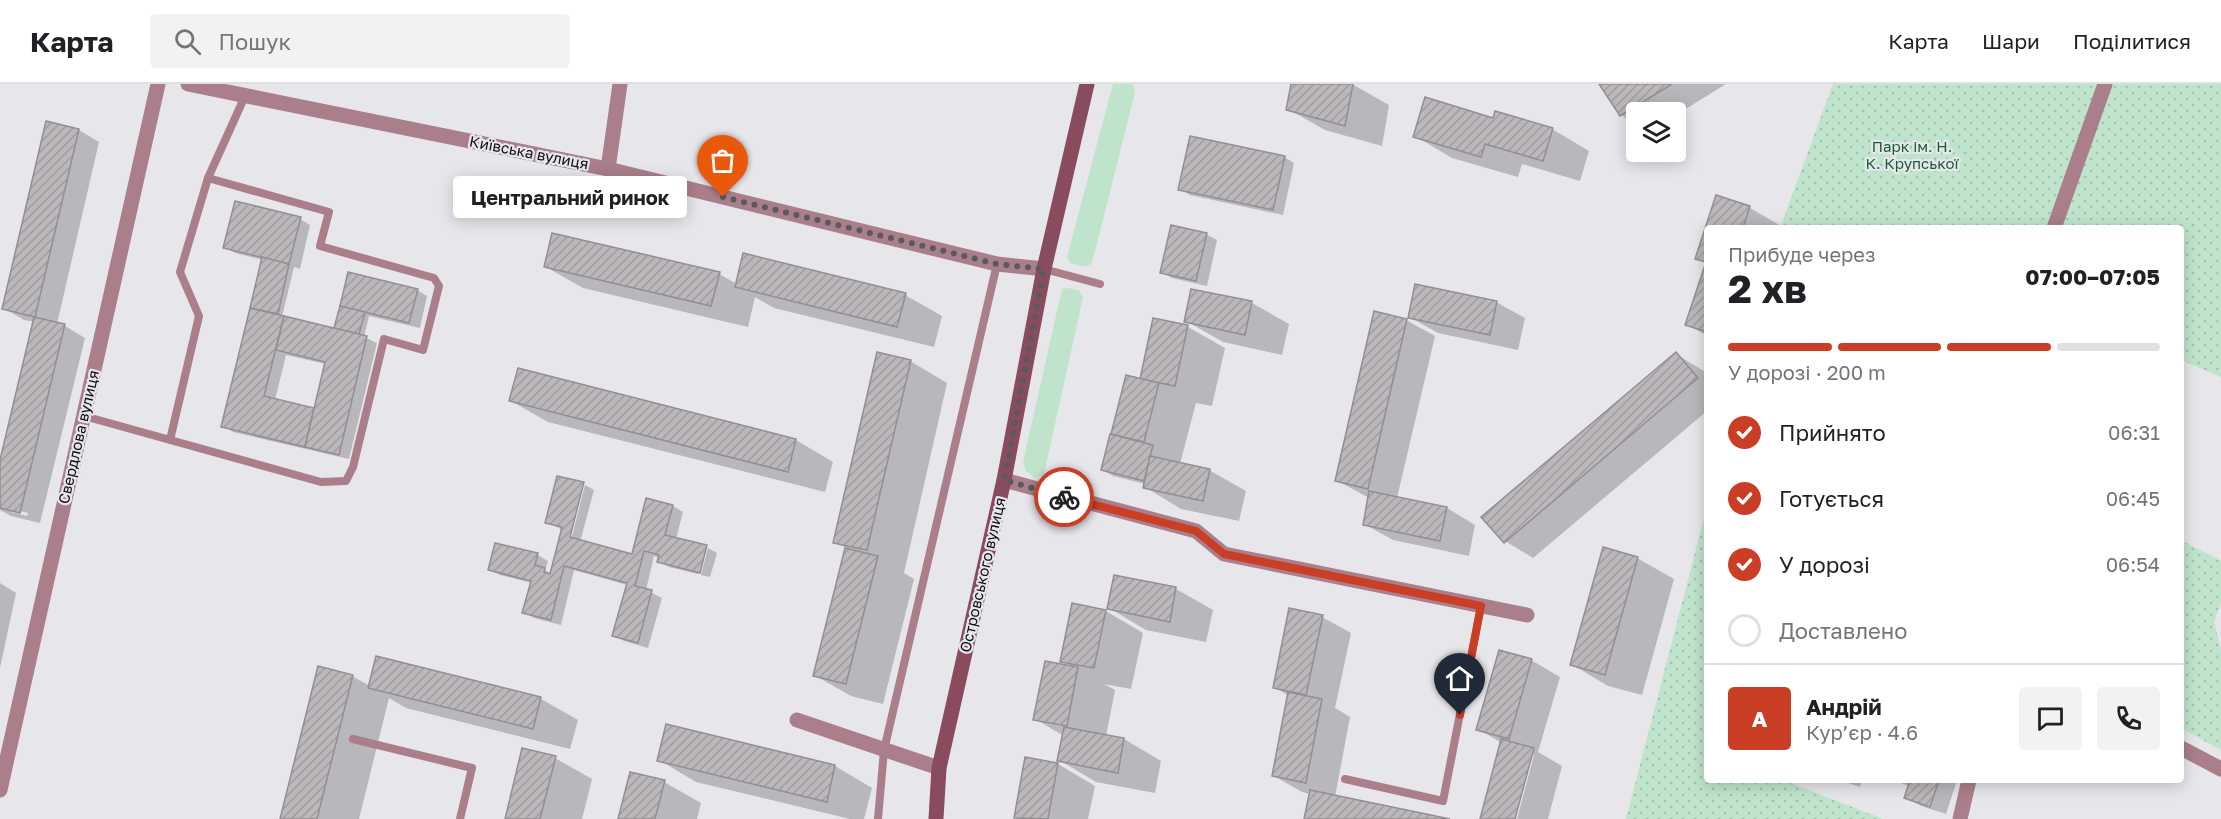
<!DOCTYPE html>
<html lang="uk">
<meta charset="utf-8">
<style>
:root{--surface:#fff;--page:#f2f2f2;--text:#202124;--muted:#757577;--line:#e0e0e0;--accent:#c93e24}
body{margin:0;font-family:"Golos Text",sans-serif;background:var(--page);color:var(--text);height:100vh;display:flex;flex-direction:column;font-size:22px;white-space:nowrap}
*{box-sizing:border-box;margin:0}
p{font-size:20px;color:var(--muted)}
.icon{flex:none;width:33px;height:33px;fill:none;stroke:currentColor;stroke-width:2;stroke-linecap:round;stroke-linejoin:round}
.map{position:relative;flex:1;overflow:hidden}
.side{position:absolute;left:1704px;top:141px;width:480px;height:558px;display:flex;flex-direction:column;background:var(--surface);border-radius:6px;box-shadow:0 3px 15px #0003}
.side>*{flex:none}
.tools{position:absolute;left:1626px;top:18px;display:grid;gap:12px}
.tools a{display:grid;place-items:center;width:60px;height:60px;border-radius:6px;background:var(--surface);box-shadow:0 3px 15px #0003;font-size:30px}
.pin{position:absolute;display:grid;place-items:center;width:51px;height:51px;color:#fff;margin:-62px -26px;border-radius:50% 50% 50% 0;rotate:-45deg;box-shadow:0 0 6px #0007}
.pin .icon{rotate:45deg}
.courier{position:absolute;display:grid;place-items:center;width:60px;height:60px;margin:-30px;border:4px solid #c93e24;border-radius:50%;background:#fff;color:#222;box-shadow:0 2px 8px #0007}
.bubble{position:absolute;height:42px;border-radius:6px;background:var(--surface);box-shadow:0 3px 15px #0003;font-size:20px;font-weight:700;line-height:42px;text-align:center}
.headline em{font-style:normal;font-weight:700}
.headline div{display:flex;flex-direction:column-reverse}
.headline{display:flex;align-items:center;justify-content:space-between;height:102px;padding:0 24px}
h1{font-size:39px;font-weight:700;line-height:45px}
.bar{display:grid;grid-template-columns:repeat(4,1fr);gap:9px 6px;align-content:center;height:72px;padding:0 24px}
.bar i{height:8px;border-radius:4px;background:var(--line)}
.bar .on{background:var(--accent)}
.bar p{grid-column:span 4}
.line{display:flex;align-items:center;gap:15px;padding:0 24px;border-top:2px solid var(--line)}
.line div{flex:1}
.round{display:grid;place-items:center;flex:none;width:63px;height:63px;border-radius:6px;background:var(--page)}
ol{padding:0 24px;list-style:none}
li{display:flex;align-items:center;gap:18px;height:66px}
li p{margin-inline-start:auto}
li .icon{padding:6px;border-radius:50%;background:var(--accent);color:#fff;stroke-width:4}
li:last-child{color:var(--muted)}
li i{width:33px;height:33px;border:3px solid var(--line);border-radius:50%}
header{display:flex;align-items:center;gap:36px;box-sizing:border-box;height:84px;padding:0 30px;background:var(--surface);border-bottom:2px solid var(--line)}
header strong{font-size:28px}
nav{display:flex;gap:33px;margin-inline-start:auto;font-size:21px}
.search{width:420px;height:54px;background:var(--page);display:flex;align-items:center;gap:15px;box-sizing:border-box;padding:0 21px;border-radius:6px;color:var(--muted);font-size:22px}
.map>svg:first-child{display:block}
</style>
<header>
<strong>Карта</strong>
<div class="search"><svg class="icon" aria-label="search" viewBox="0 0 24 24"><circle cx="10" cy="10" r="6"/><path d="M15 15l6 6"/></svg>Пошук</div>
<nav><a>Карта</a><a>Шари</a><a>Поділитися</a></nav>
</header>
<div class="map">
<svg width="2221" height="735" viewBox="0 0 2221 735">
<defs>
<pattern id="park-dots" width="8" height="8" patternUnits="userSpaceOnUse" patternTransform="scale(1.5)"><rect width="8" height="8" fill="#c0e4cb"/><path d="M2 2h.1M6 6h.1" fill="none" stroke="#a4c2ad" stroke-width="1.8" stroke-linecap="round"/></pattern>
<pattern id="building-hatch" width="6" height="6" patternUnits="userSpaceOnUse" patternTransform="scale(1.5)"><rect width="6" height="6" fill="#bbb7ba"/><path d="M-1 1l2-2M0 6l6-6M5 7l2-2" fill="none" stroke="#a09c9f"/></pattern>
</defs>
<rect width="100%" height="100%" fill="#e6e6eb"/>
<g fill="#c0e4cb">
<polygon points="1113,0 1133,0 1135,8 1092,179 1086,183 1070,179 1067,173"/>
<polygon points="1069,204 1079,206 1083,213 1044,390 1034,394 1026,387 1023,378 1062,205"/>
</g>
<g fill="url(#park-dots)">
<polygon points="1833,0 2221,0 2221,293 2181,276 2181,144 1780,144"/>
<polygon points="1707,344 1707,696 1783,696 1883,735 1626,735 1704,434 1705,349"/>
<polygon points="2181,456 2221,477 2221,519 2214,538 2221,566 2221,666 2181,644"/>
</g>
<g fill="#0003" fill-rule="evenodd">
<polygon points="1292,0 1352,0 1389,21 1382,62 1325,46 1288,25"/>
<polygon points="1601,0 1726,0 1676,31 1676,28 1636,28 1636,40 1621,31"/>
<polygon points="1494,36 1552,45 1589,67 1580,97 1522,80 1518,93 1452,74 1415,52"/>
<path d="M47 39 79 46 99 58 57 240 65 242 85 254 40 439 11 432 0 426V383L35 238 24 236 4 224ZM11 425 28 429 27 432 11 428Z"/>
<polygon points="1284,73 1294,79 1283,131 1190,111 1180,105"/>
<polygon points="1717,113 1750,124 1785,144 1707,144"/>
<path d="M300 135 310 141 300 185 294 183 282 233 342 248 336 243 349 190 417 206 427 212 420 244 369 232 364 253 377 259 349 375 233 348 223 342 258 227 251 223 263 176 235 169 225 163ZM286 271 326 280 315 326 275 316Z"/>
<polygon points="1172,143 1207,151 1217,156 1207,202 1172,194 1161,188"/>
<polygon points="1707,180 1707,252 1687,240"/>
<polygon points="546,183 719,190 737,200 905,211 942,232 934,263 774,224 755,213 748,243 583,204"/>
<polygon points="1192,207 1252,219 1289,240 1282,271 1223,258 1186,237"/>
<polygon points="1496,218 1525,234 1518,266 1438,249 1409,233"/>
<polygon points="1154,236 1188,243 1225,264 1212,322 1196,319 1180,380 1209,386 1246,407 1239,437 1181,425 1145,403 1145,400 1113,392 1103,386 1121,354 1113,349 1141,297"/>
<polygon points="1406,236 1435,252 1397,414 1447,424 1475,441 1469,472 1393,456 1364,440 1369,414 1336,396"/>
<polygon points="1676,270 1707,289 1707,327 1533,474 1505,457"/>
<polygon points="910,277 947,299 904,489 914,495 883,620 851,612 814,591 846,464 835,458"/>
<polygon points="511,317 796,356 833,378 825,408 548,338"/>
<polygon points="558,393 585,400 582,400 568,455 571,456 585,401 594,406 580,458 633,472 673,422 683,428 676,455 707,463 705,463 698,490 669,483 659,477 660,474 654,472 646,506 662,514 648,564 624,557 614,551 627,501 574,486 561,541 534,534 524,528 532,499 500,491 490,486 496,460 538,471 548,477 545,486 552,490 563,446 547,438"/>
<polygon points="708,464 717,469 710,493 701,491"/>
<polygon points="1637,474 1674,495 1642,611 1608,602 1571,580"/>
<polygon points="1115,493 1176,505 1213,526 1206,558 1146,546 1109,524"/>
<polygon points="0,499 16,509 0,584"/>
<polygon points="1106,527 1143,549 1131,605 1104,600 1115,606 1106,652 1124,655 1161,677 1155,709 1096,698 1059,676 1064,652 1035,635 1073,583 1062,577"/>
<polygon points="1322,533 1351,549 1335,624 1350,633 1335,713 1443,735 1305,735 1310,710 1302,708 1274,692 1289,612 1274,603"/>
<polygon points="377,574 541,615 578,636 570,665 406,624 389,614 359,735 281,735 352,592 370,602"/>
<polygon points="1531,576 1560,593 1538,668 1562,682 1548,735 1517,735 1534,671 1531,671 1514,735 1482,735 1502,659 1478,645"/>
<polygon points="667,642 835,682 872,704 864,735 850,735 696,698 659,676"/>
<polygon points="555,674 592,695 582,735 506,735"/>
<polygon points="1058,680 1095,702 1088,735 1019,735 1016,733"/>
<polygon points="1840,696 1862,696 1860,703"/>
<polygon points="1892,696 1957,696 1946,730 1921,722 1906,713 1909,702"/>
<polygon points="664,698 701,719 697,735 620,735"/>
</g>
<g fill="url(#building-hatch)" stroke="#928e91" stroke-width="1.5">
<polygon points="1291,0 1353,0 1345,42 1286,26"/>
<polygon points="1599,0 1672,0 1620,32"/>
<polygon points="1425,13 1493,34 1495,27 1553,44 1543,77 1485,60 1481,73 1413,53"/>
<polygon points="46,37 79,45 35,233 2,225"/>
<polygon points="1190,52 1285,72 1273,126 1178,106"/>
<polygon points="1716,111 1750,122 1743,144 1707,144 1707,248 1685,241 1706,178 1695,175"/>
<polygon points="235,117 301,133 289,180 223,164"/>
<polygon points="1171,141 1207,149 1196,197 1160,189"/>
<polygon points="552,149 720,188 711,222 544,183"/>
<polygon points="743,169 906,209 897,243 735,203"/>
<polygon points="262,173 289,180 278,230 250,224"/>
<polygon points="348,188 418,205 409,239 340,222"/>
<polygon points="1415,200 1497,217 1490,251 1408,234"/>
<polygon points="1191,205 1252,217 1245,251 1184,238"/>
<polygon points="340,222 365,228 359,250 334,244"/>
<polygon points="250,224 284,232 264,312 314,324 305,363 221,343"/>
<polygon points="1374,227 1407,235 1368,405 1335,397"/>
<polygon points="284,232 367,252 339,371 305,363 325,278 276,266"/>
<polygon points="34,233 65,240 20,429 0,424 0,376"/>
<polygon points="1153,234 1188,241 1175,302 1140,295"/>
<polygon points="877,268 911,276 867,466 833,459"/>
<polygon points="1676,268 1698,294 1504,459 1481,433"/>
<polygon points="518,284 796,355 788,388 509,317"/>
<polygon points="1126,291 1159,299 1144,358 1111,350"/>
<polygon points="1110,350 1153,361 1144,397 1101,386"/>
<polygon points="1150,372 1210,385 1203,417 1143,404"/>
<polygon points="557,392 584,398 570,453 632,470 646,414 673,421 665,451 707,461 700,489 657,478 659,471 644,467 635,502 652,506 638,559 612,552 627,499 564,482 551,536 522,529 531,497 488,486 495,459 538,469 535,481 545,484 544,488 550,490 562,443 545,439"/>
<polygon points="1369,407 1447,423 1440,457 1363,441"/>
<polygon points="1603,463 1638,473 1605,591 1570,581"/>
<polygon points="845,464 878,472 846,600 813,592"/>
<polygon points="1114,491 1176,503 1170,538 1107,525"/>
<polygon points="1072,519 1106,526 1094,584 1060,578"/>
<polygon points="1289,524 1323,531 1306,611 1273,604"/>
<polygon points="1499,566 1532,575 1509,655 1476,646"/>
<polygon points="376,572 541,613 533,645 368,604"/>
<polygon points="1045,577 1078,583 1067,642 1033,636"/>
<polygon points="318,582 353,591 317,735 280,735"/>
<polygon points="1288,608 1322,615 1306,699 1272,692"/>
<polygon points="666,640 835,681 827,718 657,677"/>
<polygon points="1064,643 1124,654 1118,689 1057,677"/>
<polygon points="1501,655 1534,664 1515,735 1480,735"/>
<polygon points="522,664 556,672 540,735 505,735"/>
<polygon points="1025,673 1058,679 1048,735 1014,734"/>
<polygon points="630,688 665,696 655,735 618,735"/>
<polygon points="1900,696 1939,696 1930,723 1904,714 1909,699"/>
<polygon points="1310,706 1450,735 1304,735"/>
</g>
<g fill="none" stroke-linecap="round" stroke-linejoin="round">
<g stroke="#aa7e8b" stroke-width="8">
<polyline points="208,94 245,12"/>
<polyline points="1044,185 1100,200"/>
<polyline points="84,332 321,398 346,397 353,383 384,255 423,266 439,202 434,194 320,162 329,128 208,94 180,188 199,232 170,356"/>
<polyline points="353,655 472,684 460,735"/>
<polyline points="1345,695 1443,717 1481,522"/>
<polyline points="878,735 884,666 997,180"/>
</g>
<g stroke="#aa7e8b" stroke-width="15">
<polyline points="188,0 608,85 997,180 1044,185"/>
<polyline points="608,85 620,0"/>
<polyline points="2054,144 2105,0"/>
<polyline points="1004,396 1196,447 1224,470 1527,531"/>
<polyline points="797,636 939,684"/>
<polyline points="2181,664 2221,685"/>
<polyline points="0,706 158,0"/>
<polyline points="1960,735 1969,696"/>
</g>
<polyline stroke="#894c5f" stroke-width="15" points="936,735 939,684 1004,396 1044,185 1087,0"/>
</g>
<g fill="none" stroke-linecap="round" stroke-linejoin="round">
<polyline stroke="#5a5a5d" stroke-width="6" stroke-dasharray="0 10.8" points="723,113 997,180 1044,185 1004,396 1064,413"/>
<polyline stroke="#c93e24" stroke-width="8" points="1064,413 1196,447 1224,470 1481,522 1460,631"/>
</g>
<g text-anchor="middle" stroke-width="4.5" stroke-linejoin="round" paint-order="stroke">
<g font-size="15" fill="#145e37" stroke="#e6e6eb">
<text x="1912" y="68">Парк ім. Н.<tspan x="1912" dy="17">К. Крупської</tspan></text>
</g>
<g font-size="15" fill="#0f0e10" stroke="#e6e6eb">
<text transform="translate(529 69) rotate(11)" y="5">Київська вулиця</text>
<text transform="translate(79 353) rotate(-77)" y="5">Свердлова вулиця</text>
<text transform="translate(983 491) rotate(-77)" y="5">Островського вулиця</text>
</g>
</g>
</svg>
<div class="tools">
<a><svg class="icon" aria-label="layers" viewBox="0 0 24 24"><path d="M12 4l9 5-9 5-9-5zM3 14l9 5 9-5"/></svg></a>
</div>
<div class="pin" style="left:723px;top:113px;background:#ea580c"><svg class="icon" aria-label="bag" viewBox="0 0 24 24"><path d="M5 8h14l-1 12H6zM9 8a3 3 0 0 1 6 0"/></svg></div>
<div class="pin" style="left:1460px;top:631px;background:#1f2937"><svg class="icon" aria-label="home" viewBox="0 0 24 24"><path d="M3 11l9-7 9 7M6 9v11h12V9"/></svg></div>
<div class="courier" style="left:1064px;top:413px"><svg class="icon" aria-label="bike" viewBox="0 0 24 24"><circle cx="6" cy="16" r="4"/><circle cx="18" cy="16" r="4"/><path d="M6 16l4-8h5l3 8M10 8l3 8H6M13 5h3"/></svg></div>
<div class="bubble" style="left:453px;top:92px;width:234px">Центральний ринок</div>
<section class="side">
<div class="headline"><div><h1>2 хв</h1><p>Прибуде через</p></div><em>07:00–07:05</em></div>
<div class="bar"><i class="on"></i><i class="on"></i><i class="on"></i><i></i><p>У дорозі · 200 m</p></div>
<ol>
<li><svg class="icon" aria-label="check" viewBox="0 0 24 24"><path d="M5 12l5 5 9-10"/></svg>Прийнято<p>06:31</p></li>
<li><svg class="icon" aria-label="check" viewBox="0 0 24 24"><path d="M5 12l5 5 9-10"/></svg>Готується<p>06:45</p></li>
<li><svg class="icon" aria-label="check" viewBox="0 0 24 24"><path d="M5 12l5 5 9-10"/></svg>У дорозі<p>06:54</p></li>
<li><i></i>Доставлено</li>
</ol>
<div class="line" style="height:108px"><b class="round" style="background:var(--accent);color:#fff">А</b><div><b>Андрій</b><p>Кур’єр · 4.6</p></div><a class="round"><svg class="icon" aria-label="chat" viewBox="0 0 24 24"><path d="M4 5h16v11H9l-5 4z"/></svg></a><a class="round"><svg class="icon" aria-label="phone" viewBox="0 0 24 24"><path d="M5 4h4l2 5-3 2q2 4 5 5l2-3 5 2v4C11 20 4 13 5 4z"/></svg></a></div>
</section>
</div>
